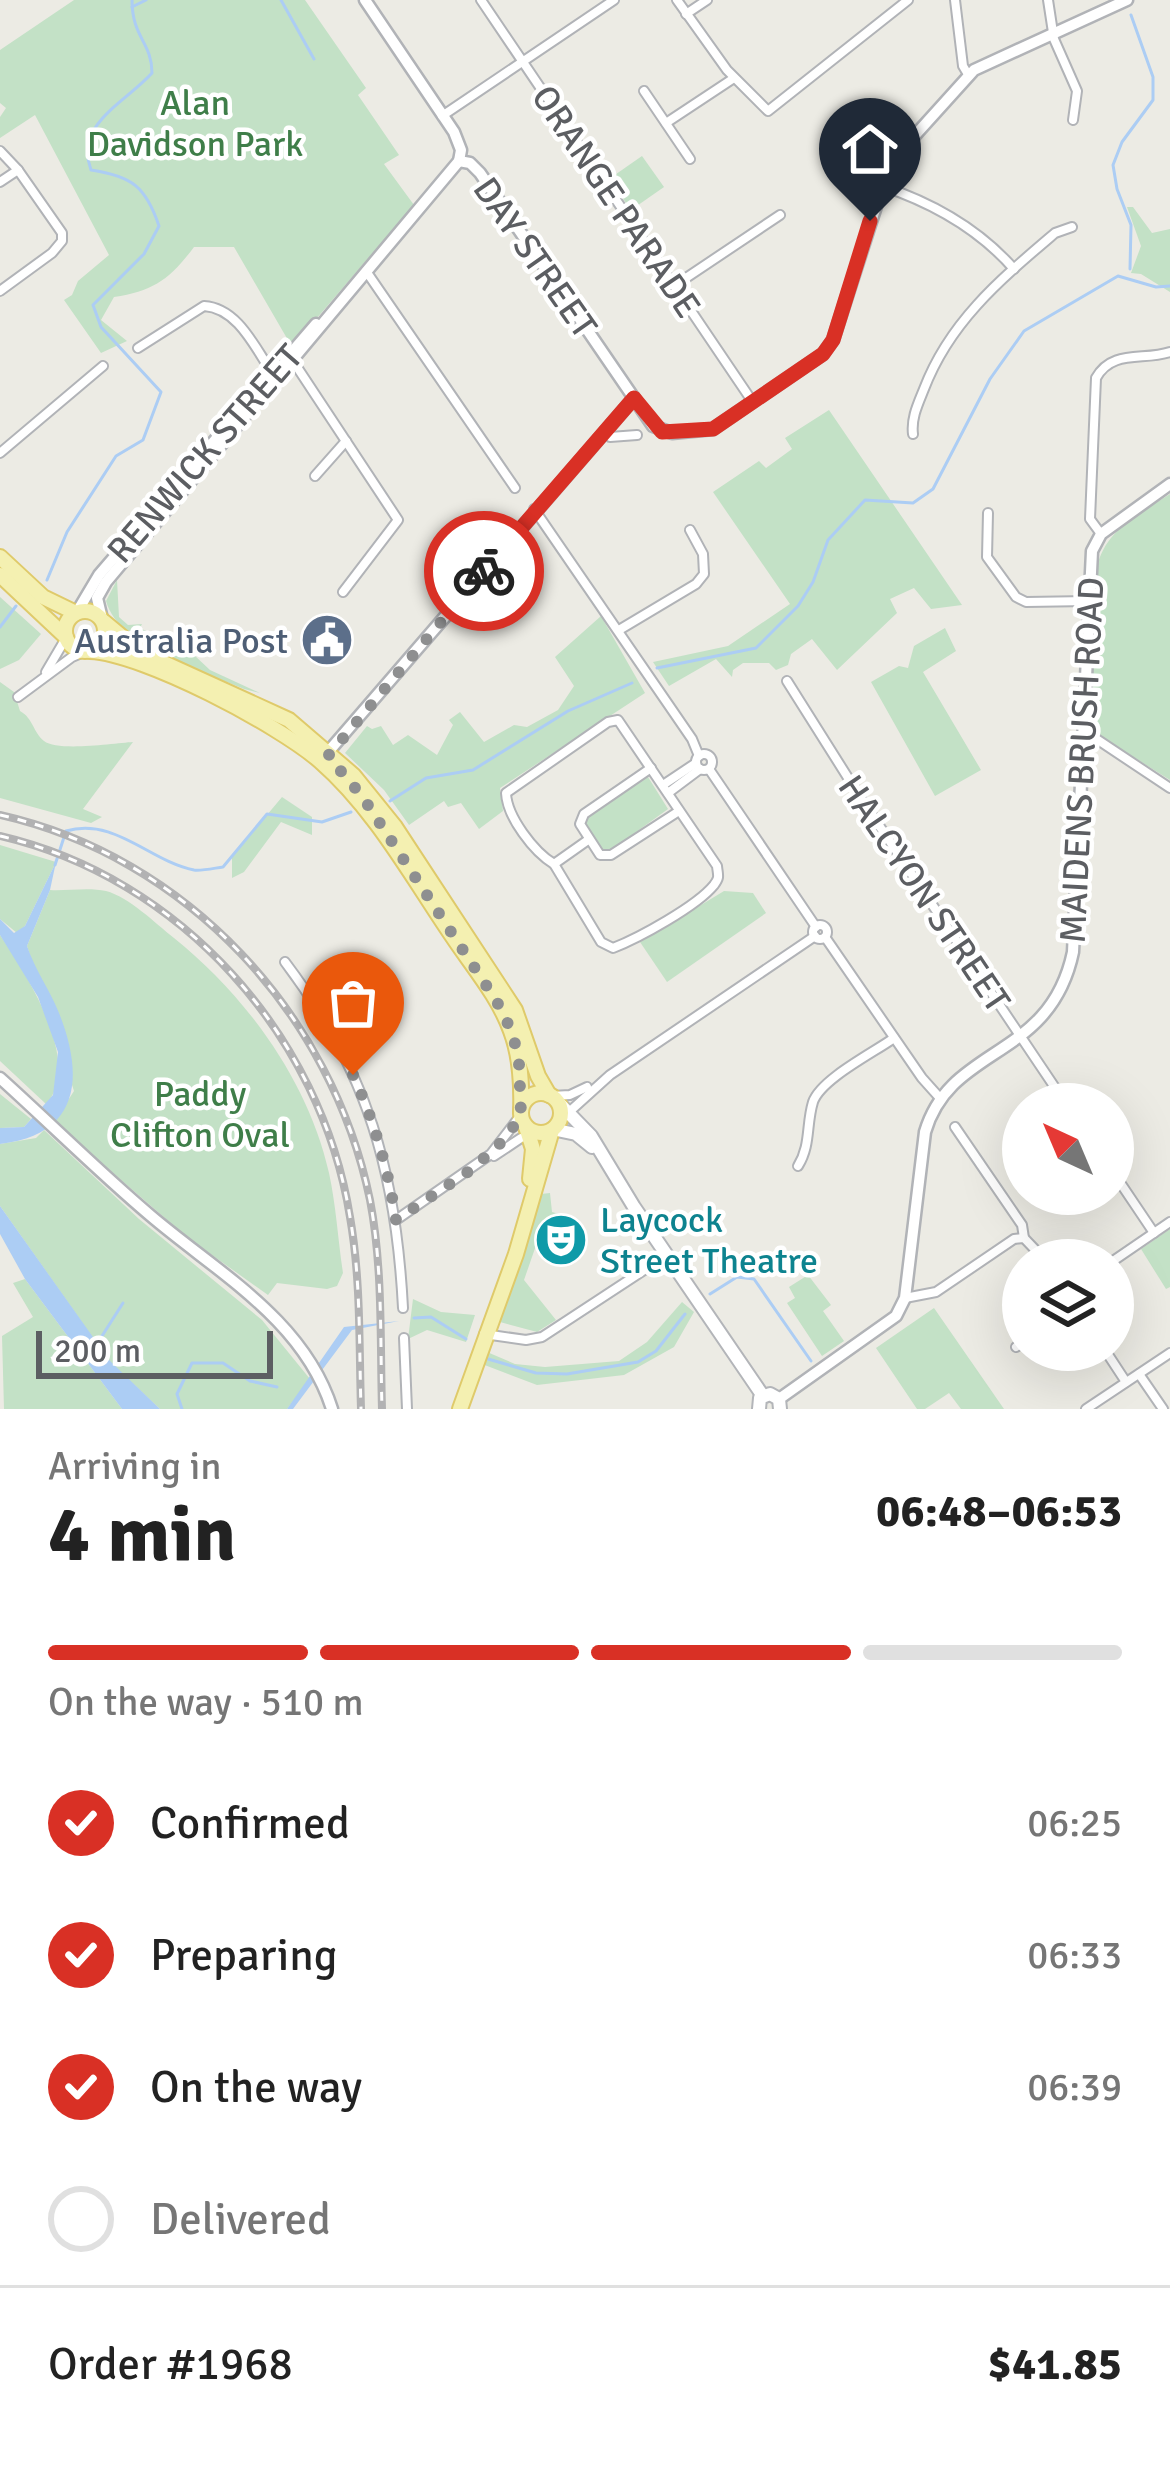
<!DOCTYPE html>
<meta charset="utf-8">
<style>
:root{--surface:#fff;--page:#f2f2f2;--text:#222;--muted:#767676;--line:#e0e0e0;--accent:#d93025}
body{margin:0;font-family:Signika,sans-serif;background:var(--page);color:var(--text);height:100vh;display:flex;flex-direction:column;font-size:45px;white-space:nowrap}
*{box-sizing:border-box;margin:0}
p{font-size:39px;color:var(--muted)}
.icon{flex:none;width:66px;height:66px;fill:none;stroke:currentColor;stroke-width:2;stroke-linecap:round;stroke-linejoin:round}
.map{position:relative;height:1409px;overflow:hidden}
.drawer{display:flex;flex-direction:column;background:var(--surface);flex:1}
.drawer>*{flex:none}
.needle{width:78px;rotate:316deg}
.tools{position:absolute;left:1002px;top:1083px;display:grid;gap:24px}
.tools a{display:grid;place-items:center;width:132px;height:132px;border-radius:50%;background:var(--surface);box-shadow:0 12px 48px #0002;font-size:60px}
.scale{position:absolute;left:36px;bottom:30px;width:237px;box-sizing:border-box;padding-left:12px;border:6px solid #5c5e62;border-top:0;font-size:33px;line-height:42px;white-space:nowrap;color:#5c5e62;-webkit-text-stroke:9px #fff;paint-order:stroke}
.pin{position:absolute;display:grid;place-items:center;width:102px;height:102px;color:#fff;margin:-123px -51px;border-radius:50% 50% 50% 0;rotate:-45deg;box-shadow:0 0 12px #0007}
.pin .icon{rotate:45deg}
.courier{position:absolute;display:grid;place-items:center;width:120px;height:120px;margin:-60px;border:9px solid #d93025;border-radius:50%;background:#fff;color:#222;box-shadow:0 3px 15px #0007}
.overview em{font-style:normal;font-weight:700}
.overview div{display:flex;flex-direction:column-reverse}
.overview{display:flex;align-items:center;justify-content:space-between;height:204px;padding:0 48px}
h1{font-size:78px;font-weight:700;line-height:90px}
.bar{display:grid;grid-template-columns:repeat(4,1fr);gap:18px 12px;align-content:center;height:144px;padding:0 48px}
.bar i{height:15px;border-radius:9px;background:var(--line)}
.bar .current{background:var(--accent)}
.bar p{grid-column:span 4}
.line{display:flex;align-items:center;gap:30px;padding:0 48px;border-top:3px solid var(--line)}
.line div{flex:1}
ol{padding:0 48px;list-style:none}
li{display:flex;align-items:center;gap:36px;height:132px}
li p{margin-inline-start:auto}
li .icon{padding:12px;border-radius:50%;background:var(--accent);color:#fff;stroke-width:4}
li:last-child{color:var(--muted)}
li i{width:66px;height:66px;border:6px solid var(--line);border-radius:50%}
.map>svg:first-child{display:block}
</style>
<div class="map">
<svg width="1170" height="1409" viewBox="0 0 1170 1409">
<rect width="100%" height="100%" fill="#ecebe4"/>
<g fill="#c3e1c6">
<path d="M74 0H305L366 88 358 95 399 155 384 164 414 205 292 347 234 247H194C170 279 154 291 114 297L101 320 127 341 101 353 64 300 72 295 78 281 109 255 35 115 0 138V117L6 108 0 103V50Z"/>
<polygon points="642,156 664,187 631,210 609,179"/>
<polygon points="1127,207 1133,207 1152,233 1170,229 1170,292 1141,274 1131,273 1141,246"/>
<polygon points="829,410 962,605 931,609 914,588 890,599 897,613 837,670 812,639 791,654 788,665 776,670 769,663 743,663 733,670 732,677 716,659 669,686 653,662 728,646 790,604 713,492 759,461 766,468 792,449 785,438"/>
<path d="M1170 494V780L1095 733 1087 719 1098 563C1108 528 1141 513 1170 494Z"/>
<path d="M117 580 119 617 128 625 142 624 140 628 194 655 210 670 260 693 244 689C203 671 119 648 106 601Z"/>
<polygon points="0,597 41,634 19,660 0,669"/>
<polygon points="601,616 645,693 500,788 503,811 479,829 461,803 448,807 444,801 409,825 384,790 345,753 367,726 372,729 381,726 393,745 408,735 437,755 453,725 449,720 460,712 484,742 514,725 527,727 558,710 574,686 555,657"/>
<polygon points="945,628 956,651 923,672 981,770 935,796 871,682 899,666 908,668 914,646"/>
<path d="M0 682 14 692 20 711C33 718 33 732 44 741 58 752 115 743 133 742L83 809 102 817 91 823 0 798Z"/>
<polygon points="648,777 668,809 610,851 599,849 584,827 587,816"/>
<polygon points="282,797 312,817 312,835 281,822 244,872 232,878 232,857"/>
<polygon points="0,845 56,862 25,926 17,933 0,919"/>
<path d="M50 890C67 891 89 887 106 891 129 897 155 923 174 938 246 996 308 1080 329 1173 336 1205 338 1240 343 1273L337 1286 327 1289 277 1283 268 1295 188 1238 54 1122 74 1091 27 946Z"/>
<polygon points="724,891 753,893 766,913 667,982 640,942"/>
<path d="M0 935C25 972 84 1063 46 1104L0 1061Z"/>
<polygon points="0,1094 31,1119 24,1127 0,1128"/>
<polygon points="44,1130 139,1219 262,1320 310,1379 287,1409 160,1409 110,1362 0,1206 0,1144 36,1138"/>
<polygon points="550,1193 552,1212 566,1216 540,1234 524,1280 556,1320 537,1332 500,1322 541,1194"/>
<polygon points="1170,1229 1170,1287 1166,1289 1141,1249"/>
<polygon points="808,1275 831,1305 823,1311 844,1341 822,1356 787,1303 795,1298 789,1287"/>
<polygon points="25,1279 122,1409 4,1409 2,1336 33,1317 13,1283"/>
<polygon points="413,1299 441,1312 475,1315 466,1342 427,1330 408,1339"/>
<polygon points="682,1302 694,1312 674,1347 624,1375 537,1385 482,1364 487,1352 515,1364 545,1367 619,1361 647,1342"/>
<polygon points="934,1308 1004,1409 961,1409 949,1393 925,1409 917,1409 876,1348"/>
</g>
<g fill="#accdf4">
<path d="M56 862 50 890 27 946C35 970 50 990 59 1013 85 1078 79 1135 0 1144V1128L24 1127 53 1095 58 1052 38 997 0 935V919L14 933 25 926Z"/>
<polygon points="0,1206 110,1361 160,1409 122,1409 25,1279 0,1234"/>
<polygon points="399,1321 352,1330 293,1409 287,1409 344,1327"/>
</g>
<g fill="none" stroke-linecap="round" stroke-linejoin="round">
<g stroke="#accdf4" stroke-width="3">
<polyline points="281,0 314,59"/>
<polyline points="132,7 146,0"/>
<polyline points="1130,269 1131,225 1117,189 1113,165 1122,142 1153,100 1153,77 1131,15"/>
<path d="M47 580 67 532 116 456 143 440 161 392 101 327 93 305 144 254 159 226C146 187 132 176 91 170 74 124 125 103 152 73 152 42 132 38 132 0"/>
<polyline points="0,627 16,606"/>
<polyline points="657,668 756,648 798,606 813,582 828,540 865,500 913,503 933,489 990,379 1024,331 1118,276 1156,287 1170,286"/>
<polyline points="390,801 426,778 473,770 568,711 632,683"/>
<path d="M55 865 66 831C115 817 149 861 194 870 202 871 215 868 223 867L267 814 322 822 351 812"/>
<polyline points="710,1294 737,1277 754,1279 811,1361"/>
<polyline points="414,1318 431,1317 466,1339"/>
<polyline points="95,1347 123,1303"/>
<polyline points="488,1359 536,1373 567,1374 638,1362 656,1351 685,1314"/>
<polyline points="182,1409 177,1394 192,1363 223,1363 250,1381 277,1387"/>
</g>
<g stroke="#b1b3b7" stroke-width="12">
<g id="minor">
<polyline points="481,0 752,401"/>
<polyline points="677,0 727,70 768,111 908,0"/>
<polyline points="955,0 963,66 969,76"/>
<polyline points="1048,0 1054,39 1077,91 1073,120"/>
<polyline points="686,14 707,0"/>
<polyline points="644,91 690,159"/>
<polyline points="442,116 614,0"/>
<polyline points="666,123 734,78"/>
<polyline points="0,151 18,170 62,233 62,241 52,253 0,291"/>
<polyline points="0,182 18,170"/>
<path d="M882 186C933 203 978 228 1014 269"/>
<polyline points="366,271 515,488"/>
<polyline points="674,286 780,215"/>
<path d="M138 348 204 306C238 308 255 348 273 374"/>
<polyline points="293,361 398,520 343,592"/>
<polyline points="605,430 610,437 637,435"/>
<path d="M913 434C911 418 918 404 924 389 950 321 1001 279 1055 233L1072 227"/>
<polyline points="0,453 103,366"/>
<polyline points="315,476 346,441"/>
<polyline points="534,509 692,739 699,756"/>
<polyline points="988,513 987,557 1016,597 1026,602 1088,601"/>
<path d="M1101 534 1090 519 1096 378C1112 349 1143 361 1170 352"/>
<polyline points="619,630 696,584 704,574 703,554 690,530"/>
<polyline points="46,672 66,638"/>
<polyline points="787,681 862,800 1066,1104"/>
<polyline points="18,697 72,657 86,651"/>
<path d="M618 720 717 866C718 876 720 877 714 885 697 906 639 938 613 948L601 942 554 864C534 852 507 817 506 793L608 722Z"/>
<polyline points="1083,730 1170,788"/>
<circle cx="704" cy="762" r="8"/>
<polyline points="651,768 584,814 580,824 600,855 611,855 679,811"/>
<polyline points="709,769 816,927"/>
<polyline points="663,785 696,763"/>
<polyline points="668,793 700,769"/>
<polyline points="554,864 588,840"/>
<circle cx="820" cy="932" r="7"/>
<polyline points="825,937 922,1078 939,1097"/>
<path d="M285 962C368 1072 396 1172 403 1308"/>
<polyline points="551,1096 570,1095 587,1087"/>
<polyline points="558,1122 610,1075 815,936"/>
<polyline points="955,1127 1022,1225 1024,1238 1045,1260"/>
<polyline points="494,1156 521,1138 539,1133"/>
<path d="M798 1166C811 1145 806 1125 813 1102 821 1079 873 1053 894 1038"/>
<polyline points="1113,1172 1154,1233"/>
<polyline points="396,1220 491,1154 521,1115"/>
<polyline points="1113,1261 1170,1222"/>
<polyline points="905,1298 936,1292 1014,1239 1024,1238"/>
<polyline points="484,1334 526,1340 542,1337 667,1255"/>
<polyline points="404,1338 407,1409"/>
<polyline points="1016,1347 1023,1342"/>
<polyline points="1105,1350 1126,1382"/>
<polyline points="1139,1374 1163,1409"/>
<polyline points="1086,1409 1170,1353"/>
</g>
</g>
<g stroke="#b1b3b7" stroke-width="15">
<g id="tertiary">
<polyline points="365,0 454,132 461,150 459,161 470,163 480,173 653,426 672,433 713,429 823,354 833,340 890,163 974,70 1127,0"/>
<polyline points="285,360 316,324"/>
<polyline points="77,612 99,575 253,396"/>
<polyline points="102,619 97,598 106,582 459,161"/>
<polyline points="329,751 634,398"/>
<path d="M0 1078C51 1124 99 1172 151 1216 218 1273 304 1320 332 1409"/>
<path d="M779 1399 896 1316 905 1298 925 1132C951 1044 1050 1061 1073 952L1092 551 1101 534 1170 484"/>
</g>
</g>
<g stroke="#b3b5b9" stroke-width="16">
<g id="secondary">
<polyline points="556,1100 591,1136 634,1207 763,1396"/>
<polyline points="552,1129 576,1134 592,1147"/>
<polyline points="759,1409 760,1398 770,1394 779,1399 780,1409"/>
</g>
</g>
<g stroke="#dfca6a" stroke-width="18">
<g id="primary">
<polyline points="0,557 43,597 76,613"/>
<polyline points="0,575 66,637"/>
<circle cx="85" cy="631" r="20"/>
<polyline points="104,622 140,652 289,720 353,775 395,827 515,1010 538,1076 549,1095"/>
<path d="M90 651C143 653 279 725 320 761 375 809 412 877 453 937 473 967 499 997 511 1031 521 1057 522 1085 521 1112"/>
<circle cx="541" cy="1113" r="20"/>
<polyline points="526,1127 533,1149 530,1179"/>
<polyline points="460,1409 516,1254 552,1130"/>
</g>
</g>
<use href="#minor" stroke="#fff" stroke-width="8"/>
<use href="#tertiary" stroke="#fff" stroke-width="10"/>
<use href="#secondary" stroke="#fff" stroke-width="12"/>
<use href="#primary" stroke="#f4f0b1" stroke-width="14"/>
<g stroke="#b2b2b3" stroke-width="8">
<g id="rail">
<path d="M0 815C187 857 332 1014 370 1200 383 1268 380 1340 382 1409"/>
<path d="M0 836C181 878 321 1035 350 1217 361 1280 359 1345 361 1409"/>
</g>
</g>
<use href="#rail" stroke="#fff" stroke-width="3" stroke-dasharray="9" stroke-linecap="butt"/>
</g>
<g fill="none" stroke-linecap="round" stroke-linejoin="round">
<path stroke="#8e8f90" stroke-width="12" stroke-dasharray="0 21.6" d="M353 1075C375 1123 388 1169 396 1220L472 1169 507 1137 521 1114 519 1064 513 1034 497 1002 362 796 328 756 484 571"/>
<polyline stroke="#d93025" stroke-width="15" points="484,571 634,398 662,432 713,429 823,354 833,340 870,221"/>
</g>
<defs>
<g id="civic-disc" transform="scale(2.7)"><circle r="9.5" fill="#5c6f8a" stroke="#fff"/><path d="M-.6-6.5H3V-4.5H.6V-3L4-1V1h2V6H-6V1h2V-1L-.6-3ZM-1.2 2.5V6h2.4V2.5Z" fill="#fff"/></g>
<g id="theatre-disc" transform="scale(2.7)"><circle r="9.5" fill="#0f9aa8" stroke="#fff"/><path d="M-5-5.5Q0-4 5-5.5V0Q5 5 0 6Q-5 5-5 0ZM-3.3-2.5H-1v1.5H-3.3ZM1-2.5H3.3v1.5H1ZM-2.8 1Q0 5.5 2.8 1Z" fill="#fff"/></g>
</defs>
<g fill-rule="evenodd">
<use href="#civic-disc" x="327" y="640"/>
<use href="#theatre-disc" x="561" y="1240"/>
</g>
<g text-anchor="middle" stroke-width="9" stroke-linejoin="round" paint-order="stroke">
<g font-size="36" fill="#3f7e49" stroke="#fff">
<text x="195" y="115">Alan<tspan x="195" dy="41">Davidson Park</tspan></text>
<text x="200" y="1106">Paddy<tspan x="200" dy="41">Clifton Oval</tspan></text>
</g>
<g font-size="36" fill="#5c5e62" stroke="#fff">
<text transform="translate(617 201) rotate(56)" y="13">ORANGE PARADE</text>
<text transform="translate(536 257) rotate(55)" y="13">DAY STREET</text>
<text transform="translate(204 453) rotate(-49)" y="13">RENWICK STREET</text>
<text transform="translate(1081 760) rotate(-87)" y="13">MAIDENS BRUSH ROAD</text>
<text transform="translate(925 893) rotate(56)" y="13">HALCYON STREET</text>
</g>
<g font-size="36" fill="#4e5e75" stroke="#fff" text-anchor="end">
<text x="288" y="653">Australia Post</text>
</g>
<g font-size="36" fill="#0d838f" stroke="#fff" text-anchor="start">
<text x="600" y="1232">Laycock<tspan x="600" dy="41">Street Theatre</tspan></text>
</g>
</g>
</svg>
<div class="tools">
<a><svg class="needle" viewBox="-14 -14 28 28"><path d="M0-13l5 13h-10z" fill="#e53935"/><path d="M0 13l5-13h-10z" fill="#767676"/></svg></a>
<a><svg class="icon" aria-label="layers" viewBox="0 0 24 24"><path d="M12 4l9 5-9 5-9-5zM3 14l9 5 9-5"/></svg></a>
</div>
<div class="scale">200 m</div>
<div class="pin" style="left:353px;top:1075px;background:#ea580c"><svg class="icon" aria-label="bag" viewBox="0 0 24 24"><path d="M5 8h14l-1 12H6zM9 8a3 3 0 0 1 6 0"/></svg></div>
<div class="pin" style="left:870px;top:221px;background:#1f2937"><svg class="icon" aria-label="home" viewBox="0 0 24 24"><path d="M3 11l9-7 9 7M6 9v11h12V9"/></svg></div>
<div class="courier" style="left:484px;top:571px"><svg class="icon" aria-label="bike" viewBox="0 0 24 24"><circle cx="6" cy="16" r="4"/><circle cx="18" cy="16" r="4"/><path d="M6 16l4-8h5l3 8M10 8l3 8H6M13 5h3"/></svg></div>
</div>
<section class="drawer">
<div class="overview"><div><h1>4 min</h1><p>Arriving in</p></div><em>06:48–06:53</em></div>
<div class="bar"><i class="current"></i><i class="current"></i><i class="current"></i><i></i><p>On the way · 510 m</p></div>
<ol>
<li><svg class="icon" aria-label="check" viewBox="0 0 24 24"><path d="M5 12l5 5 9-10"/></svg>Confirmed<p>06:25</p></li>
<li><svg class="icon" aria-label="check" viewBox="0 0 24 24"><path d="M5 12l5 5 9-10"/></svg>Preparing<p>06:33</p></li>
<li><svg class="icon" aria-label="check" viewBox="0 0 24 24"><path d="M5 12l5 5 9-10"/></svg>On the way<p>06:39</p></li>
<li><i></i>Delivered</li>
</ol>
<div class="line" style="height:156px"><div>Order #1968</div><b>$41.85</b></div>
</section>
